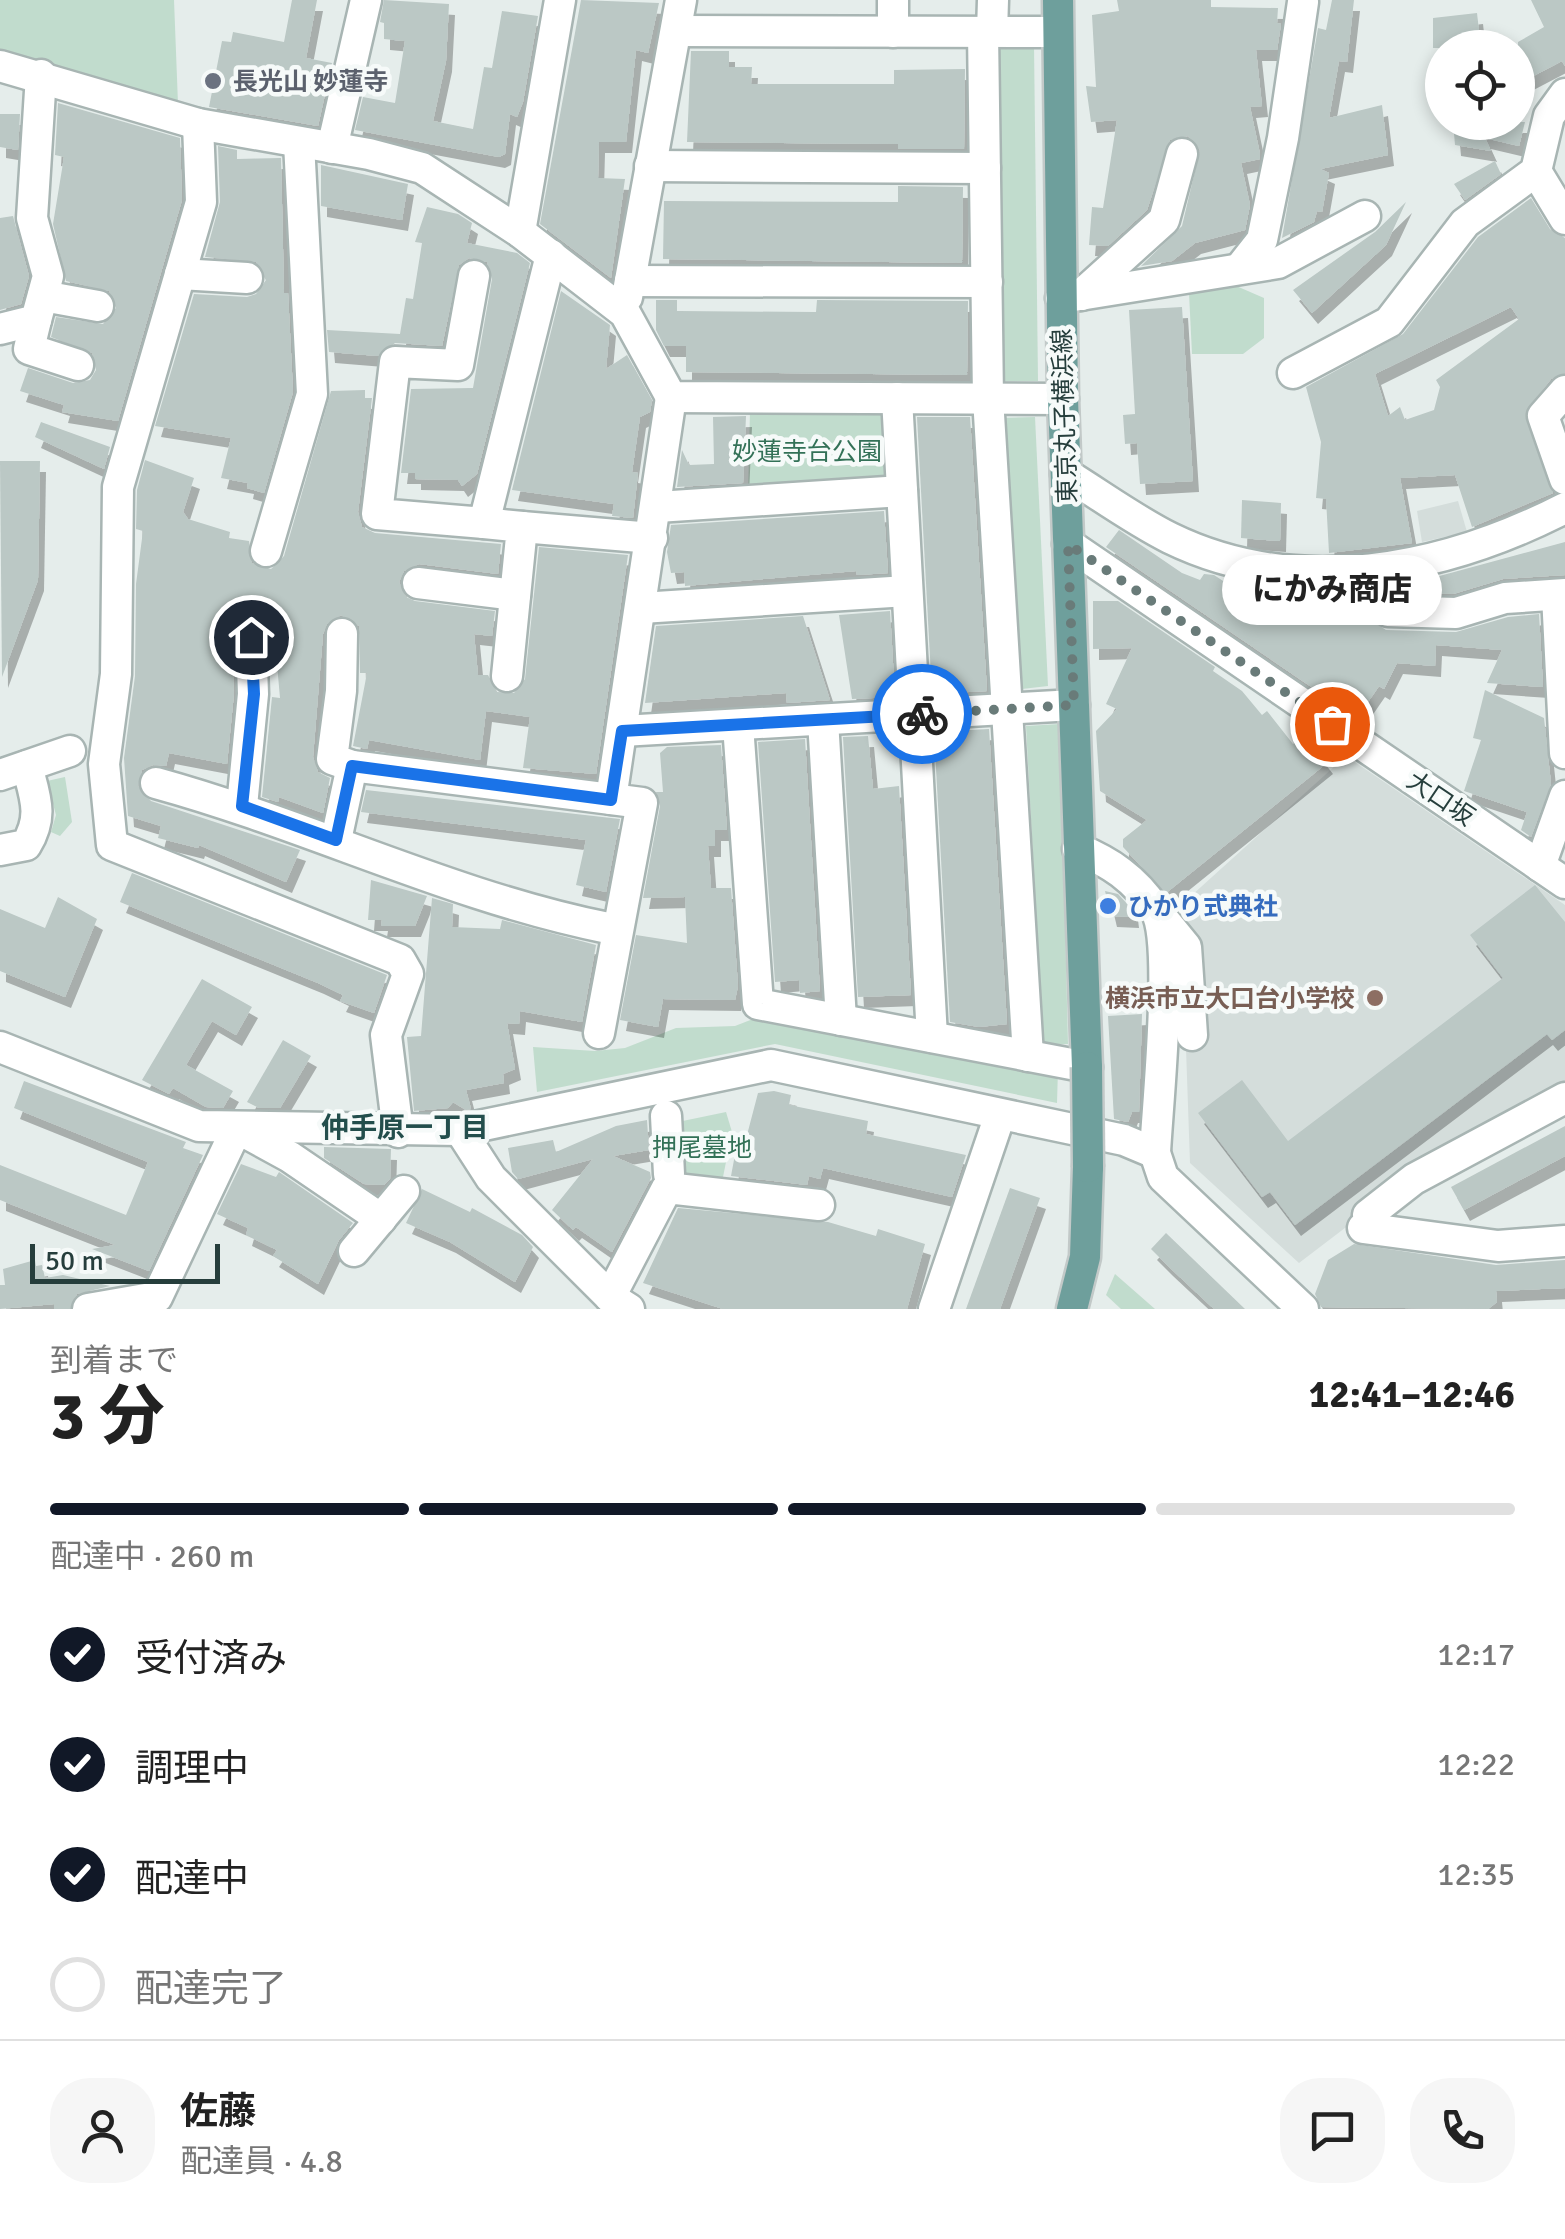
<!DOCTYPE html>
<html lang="ja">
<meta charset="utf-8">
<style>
:root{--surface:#fff;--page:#f6f6f6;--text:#222;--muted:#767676;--line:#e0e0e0;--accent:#111827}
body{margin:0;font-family:Signika,"Noto Sans JP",sans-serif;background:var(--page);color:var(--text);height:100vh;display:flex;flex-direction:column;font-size:38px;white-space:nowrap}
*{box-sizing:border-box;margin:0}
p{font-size:32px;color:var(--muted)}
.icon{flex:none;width:55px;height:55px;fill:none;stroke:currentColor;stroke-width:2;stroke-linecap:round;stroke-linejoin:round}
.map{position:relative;height:1309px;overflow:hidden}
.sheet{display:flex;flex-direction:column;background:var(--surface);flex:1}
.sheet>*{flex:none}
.buttons{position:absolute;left:1425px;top:30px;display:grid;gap:20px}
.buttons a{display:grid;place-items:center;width:110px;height:110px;border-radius:50%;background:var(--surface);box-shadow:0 5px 15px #0003;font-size:50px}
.scale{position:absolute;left:30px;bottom:25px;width:190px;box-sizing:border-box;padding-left:10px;border:5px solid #263e3c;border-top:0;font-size:28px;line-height:35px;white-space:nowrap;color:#263e3c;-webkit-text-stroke:8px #f6faf9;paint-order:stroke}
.pin{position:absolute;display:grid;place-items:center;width:85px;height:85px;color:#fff;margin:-42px;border:5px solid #fff;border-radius:50%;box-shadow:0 2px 10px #0007}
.courier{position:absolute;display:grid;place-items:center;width:100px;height:100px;margin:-50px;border:8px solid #1a73e8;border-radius:50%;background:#fff;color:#222;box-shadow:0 2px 12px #0007}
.bubble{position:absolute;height:70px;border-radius:35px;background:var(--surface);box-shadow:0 5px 15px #0003;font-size:32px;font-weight:800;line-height:70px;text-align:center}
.head em{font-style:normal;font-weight:800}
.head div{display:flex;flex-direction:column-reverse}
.head{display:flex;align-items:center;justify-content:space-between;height:170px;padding:0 50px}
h1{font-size:65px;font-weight:800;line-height:75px}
.bar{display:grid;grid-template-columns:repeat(4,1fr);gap:15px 10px;align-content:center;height:120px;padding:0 50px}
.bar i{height:12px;border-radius:8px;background:var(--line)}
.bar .current{background:var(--accent)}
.bar p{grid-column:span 4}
.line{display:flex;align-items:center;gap:25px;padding:0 50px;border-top:2px solid var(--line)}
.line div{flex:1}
.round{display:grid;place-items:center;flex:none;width:105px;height:105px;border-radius:40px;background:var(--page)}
ol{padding:0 50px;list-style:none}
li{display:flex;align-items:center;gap:30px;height:110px}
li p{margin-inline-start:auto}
li .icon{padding:10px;border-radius:50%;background:var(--accent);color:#fff;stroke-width:4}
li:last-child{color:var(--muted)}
li i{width:55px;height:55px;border:5px solid var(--line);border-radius:50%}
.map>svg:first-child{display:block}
</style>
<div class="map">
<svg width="1565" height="1309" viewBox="0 0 1565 1309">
<defs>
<filter id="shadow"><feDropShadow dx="6" dy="11" stdDeviation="0" flood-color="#0004"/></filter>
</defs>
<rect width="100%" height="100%" fill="#e5edeb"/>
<g fill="#d4dddb">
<polygon points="1458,501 1467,532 1422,542 1417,511"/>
<polygon points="1346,756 1565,905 1565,1090 1459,1141 1299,1263 1190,1163 1181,905"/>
</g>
<g fill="#c1dccd">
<polygon points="0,0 174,0 178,104 0,52"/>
<polygon points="999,45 1034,45 1038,381 1003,381"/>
<polygon points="1234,285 1264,298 1264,338 1243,354 1192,354 1189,293"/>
<polygon points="893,408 898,485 748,495 750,411"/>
<polygon points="1035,417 1048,686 1022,689 1013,682 1000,418"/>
<polygon points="1060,724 1068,1044 1043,1045 1026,726"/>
<polygon points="65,777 72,822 60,836 51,832 56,815 47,781"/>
<polygon points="771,1012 1058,1069 1057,1103 775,1044 537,1092 533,1047 595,1051 625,1048 676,1028 735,1026"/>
<polygon points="726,1112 732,1132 722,1182 674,1176 673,1123"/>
<polygon points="1115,1274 1155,1309 1121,1309 1106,1295"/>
</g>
<g fill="#bbc8c5" fill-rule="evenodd" filter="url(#shadow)">
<polygon points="292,0 317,0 306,58 332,63 318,126 209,107 222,41 231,42 233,32 284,42"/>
<polygon points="384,0 449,4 446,61 433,121 473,129 484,67 492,68 502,11 538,16 523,102 517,117 510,114 505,154 499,157 355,130 363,97 395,103 405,41 384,39 384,23 380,22"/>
<polygon points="581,0 659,3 648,53 636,50 626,142 599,142 598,178 625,179 611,278 540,224"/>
<polygon points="1117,0 1211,0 1211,7 1278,8 1277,23 1281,24 1277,50 1256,50 1262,106 1250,107 1260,154 1260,159 1241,163 1250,205 1245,230 1195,243 1172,261 1141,266 1182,226 1200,150 1188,136 1170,140 1147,210 1108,246 1089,245 1092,207 1103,208 1117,120 1091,122 1086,86 1096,87 1092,15 1119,11"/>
<polygon points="1332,0 1354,0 1347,62 1339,61 1329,118 1382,105 1388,155 1320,169 1329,173 1322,212 1317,211 1314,222 1282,238 1318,28 1326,30"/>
<polygon points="1531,0 1565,0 1565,66 1562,61 1518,84 1518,42 1544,27"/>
<polygon points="1477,13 1481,48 1433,48 1433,18"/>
<polygon points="691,51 729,51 729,67 752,67 751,84 894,84 894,70 965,69 964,149 898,149 898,144 687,142"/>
<polygon points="58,103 180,138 182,200 118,421 62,412 64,405 20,391 28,368 73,383 90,380 96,370 92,353 51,337 56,317 103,324 116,308 109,291 66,281 53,224 64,157 55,155"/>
<polygon points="0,114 20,114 18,150 0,147"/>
<polygon points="1453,122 1525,122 1519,146 1485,138 1491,151 1455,145"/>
<polygon points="218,146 237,150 237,159 281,158 284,293 288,293 293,392 264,493 247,488 248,483 221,478 231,438 155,426 194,294 247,297 256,294 266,280 256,262 205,257 220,202"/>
<polygon points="1495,161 1501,174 1465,200 1454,184"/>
<polygon points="321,165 408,184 402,220 321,206"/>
<polygon points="898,186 963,187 962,263 663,259 664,201 898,202"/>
<path d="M1531 198 1550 229 1565 238V373L1551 379 1525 413 1553 493 1472 527 1455 475 1400 478 1412 543 1329 553 1326 499 1316 498 1321 442 1306 387 1403 334 1478 237ZM1511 307 1519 319 1436 380 1440 387 1434 410 1405 420 1400 407 1388 416 1375 374Z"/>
<polygon points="1406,202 1386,245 1312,313 1293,290 1375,232"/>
<polygon points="427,207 458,214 472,223 467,243 517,253 530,263 477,474 462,486 458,480 415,479 415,473 401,473 411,389 473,388 492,279 487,262 469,258 459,265 442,346 395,343 378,356 329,352 327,330 400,334 406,298 413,299 422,243 415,242"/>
<polygon points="13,216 29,276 21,304 0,310 0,218"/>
<polygon points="561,291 610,325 606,369 627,355 652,400 650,412 640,417 632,472 638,473 633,518 612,516 614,504 512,490"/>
<polygon points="656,300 677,300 677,311 816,312 817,300 968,301 967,375 686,372 686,346 664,346 656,330"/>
<polygon points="1182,307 1193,481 1140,484 1137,443 1125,444 1123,415 1135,414 1129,310"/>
<polygon points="365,390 365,398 372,398 358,512 362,527 375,533 501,544 498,574 419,564 404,571 399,582 406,597 415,601 495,611 492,636 474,634 478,675 488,675 497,692 514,693 525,679 539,547 628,555 596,774 523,768 530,717 486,711 480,760 369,740 367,749 353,746 367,673 360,673 359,626 341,615 327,624 323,634 313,757 318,772 330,778 323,813 279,797 278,802 262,797 272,697 280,698 275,642 270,642 261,621 242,621 232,638 234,693 227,764 169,753 166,766 153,765 142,770 138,786 151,801 300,850 286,882 199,845 198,848 158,838 161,826 128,816 124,758 135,676 136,584 143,531 136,529 137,490 145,460 194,478 183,512 188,519 230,532 229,538 249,541 252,563 271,569 284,556 331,391"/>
<polygon points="746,416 743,483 677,487 682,450 689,465 714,464 713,417"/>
<polygon points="917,417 970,417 987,691 932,694"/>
<polygon points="41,422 110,447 104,469 35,437"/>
<polygon points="0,461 40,461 38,580 2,677"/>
<polygon points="1242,500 1281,503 1280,541 1241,538"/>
<polygon points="884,511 888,573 857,575 856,571 685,586 684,572 671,573 667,552 671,525"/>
<polygon points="1119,530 1182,573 1200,580 1204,574 1214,575 1255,602 1318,614 1326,593 1371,604 1372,621 1386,630 1456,632 1508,617 1539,614 1543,687 1487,683 1502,650 1436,645 1435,666 1397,663 1384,689 1379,686 1357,718 1106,547"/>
<polygon points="1565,542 1565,575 1503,579 1453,594 1426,593 1421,581"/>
<polygon points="1093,601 1118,601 1215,667 1213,671 1242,691 1262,715 1267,711 1293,744 1305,735 1327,763 1166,893 1123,847 1123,839 1147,820 1100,791 1096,731 1117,709 1106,704 1132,648 1093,649"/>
<polygon points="890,611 895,697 852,699 839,615"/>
<polygon points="803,616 830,700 787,703 786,693 645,703 656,626"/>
<polygon points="1485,690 1544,718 1551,784 1531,837 1521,830 1527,812 1464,791 1481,740 1473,738"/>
<polygon points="989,729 1007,1024 979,1027 950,1022 934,732"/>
<polygon points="868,736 873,789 899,786 911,995 858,997 843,737"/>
<polygon points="805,739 820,991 800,993 799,980 775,982 758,742"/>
<polygon points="721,745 727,830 715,830 715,846 708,846 711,888 731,888 738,986 735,1000 663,999 658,1027 620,1020 636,935 687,943 685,897 643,898 660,806 656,792 663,792 660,753 667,747"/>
<polygon points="366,790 620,819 606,892 576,885 586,840 361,812"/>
<polygon points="132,873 387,975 374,1013 340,1001 343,995 318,983 120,902"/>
<polygon points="371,880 427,896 415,926 381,926 382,920 368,920"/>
<polygon points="1535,885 1565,922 1565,1030 1552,1040 1547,1034 1295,1225 1270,1192 1262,1197 1198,1113 1242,1080 1288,1141 1503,978 1470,935"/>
<polygon points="1105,891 1118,894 1132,909 1133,917 1111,916"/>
<polygon points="58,897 97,919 65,997 0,971 0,909 45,928"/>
<polygon points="432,898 453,904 452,927 500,929 502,920 596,945 582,1022 520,1011 519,1024 507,1023 515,1069 503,1074 504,1083 466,1090 471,1109 466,1110 453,1102 448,1108 414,1111 407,1037 421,1036"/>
<polygon points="202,979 252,1007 236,1035 212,1021 186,1065 233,1091 223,1108 206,1107 173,1088 169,1094 142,1080"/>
<polygon points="1142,1014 1139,1112 1132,1112 1128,1122 1114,1119 1108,1016"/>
<polygon points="283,1040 311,1056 280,1108 259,1108 247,1102"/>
<polygon points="24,1081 186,1142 183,1148 203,1155 149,1271 92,1249 115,1245 0,1200 0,1165 126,1215 148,1162 14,1108"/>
<polygon points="774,1091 791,1095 789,1105 868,1121 866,1134 966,1155 952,1197 823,1168 820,1179 809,1176 807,1185 731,1176 739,1133 747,1135 758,1093"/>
<polygon points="647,1120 649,1150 613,1156 650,1172 651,1178 612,1252 576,1227 573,1230 552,1210 593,1159 518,1179 512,1172 508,1148 553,1140 556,1152 616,1126"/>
<polygon points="1565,1126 1565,1156 1464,1210 1451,1187"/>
<polygon points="324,1147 391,1149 390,1179 384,1185 364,1184 324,1158"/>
<polygon points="241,1164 276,1177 279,1172 353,1223 339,1240 318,1284 273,1256 277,1250 246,1235 248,1228 217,1214"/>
<polygon points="1010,1188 1040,1198 1000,1309 966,1309"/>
<polygon points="422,1189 470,1212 472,1208 522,1235 533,1247 515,1282 450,1242 406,1223"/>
<polygon points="678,1208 828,1222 876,1236 878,1229 925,1244 907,1309 723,1309 643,1283"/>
<polygon points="1166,1233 1245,1309 1214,1309 1167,1265 1151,1249"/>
<polygon points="1354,1244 1496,1265 1565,1260 1565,1288 1496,1291 1497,1302 1488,1309 1321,1307 1315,1294 1328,1260"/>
<polygon points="35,1260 36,1266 42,1265 45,1278 63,1275 110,1286 77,1294 70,1309 54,1309 54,1304 0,1309 0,1285 5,1285 3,1269"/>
</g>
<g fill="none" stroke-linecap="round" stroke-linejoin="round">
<g stroke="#a8b5b3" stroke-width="35">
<g id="minor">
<polyline points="676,31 1057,32"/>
<polyline points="893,32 893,0"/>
<polyline points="983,32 988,398 1028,1056"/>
<polyline points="992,32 993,0"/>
<polyline points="0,66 198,124 369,154 422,168 520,232 625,313 671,397 1063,399"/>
<polyline points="198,124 201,202 118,487 116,674 104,764 112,845 400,960 408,974 386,1035 398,1132"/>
<polyline points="332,148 366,0"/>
<polyline points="650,166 985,168"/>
<polyline points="1536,171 1565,219"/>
<polyline points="520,232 560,0"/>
<polyline points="1240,268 1262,240 1283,138 1303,2"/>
<polyline points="180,274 247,278"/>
<polyline points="474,276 458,365 395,362 377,514 484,523 551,255"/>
<polyline points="630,281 987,282"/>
<polyline points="1081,295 1164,220 1182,154"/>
<polyline points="43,296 98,306"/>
<polyline points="627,297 681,0"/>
<polyline points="1061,298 1278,263 1365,216"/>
<polyline points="36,320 29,349 78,365"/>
<polyline points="0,329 36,320 48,276 32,218 41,75"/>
<polyline points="1293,373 1389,322 1465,223 1536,171 1549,116 1565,94"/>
<polyline points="1565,391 1543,416 1565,479"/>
<polyline points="897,398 932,1037"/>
<path d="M1066 474C1100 495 1134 520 1170 538 1297 600 1444 570 1565 508"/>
<polyline points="657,507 902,491"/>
<polyline points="484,523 522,527 507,676"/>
<polyline points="522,527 652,538"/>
<polyline points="1068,544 1565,883"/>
<polyline points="266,551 312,394 299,143"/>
<polyline points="418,583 515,595"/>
<polyline points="1557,595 1565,753"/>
<polyline points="641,608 907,591"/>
<polyline points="1388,611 1456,613 1505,598 1565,594"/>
<polyline points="342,634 341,691 332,759 352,766 611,799"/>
<polyline points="823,720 841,1020"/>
<polyline points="738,725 758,1004 1087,1067"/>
<polyline points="622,731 1074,705"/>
<polyline points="0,775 70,751"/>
<path d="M156 783C309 825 453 897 608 928"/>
<polyline points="242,806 253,694 251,637"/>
<polyline points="336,840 352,766"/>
<path d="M1078 849C1110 862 1135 879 1155 909 1175 941 1157 1108 1155 1153L1163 1177 1303 1309"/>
<path d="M0 850 26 845C44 816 35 797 27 766"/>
<polyline points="1540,866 1565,796"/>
<polyline points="1159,914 1186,947 1192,1035"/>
<polyline points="599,1033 642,803 611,799 671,397"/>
<polyline points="0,1047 199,1126 460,1130 771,1065 1124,1140 1155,1153"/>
<polyline points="666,1116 669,1174"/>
<polyline points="460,1130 491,1178 610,1297 629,1309"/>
<polyline points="1368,1215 1414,1179 1565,1098"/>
<polyline points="1363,1228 1498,1246 1565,1241"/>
<polyline points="354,1251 404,1191"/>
<polyline points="610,1297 667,1188 819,1205"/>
<polyline points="88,1309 157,1297 237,1128 290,1157 381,1219"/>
<polyline points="934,1309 1000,1115"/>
</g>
</g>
<g stroke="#c2c9c8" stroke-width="35">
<g id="major">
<polyline points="1058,0 1063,399 1087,1067"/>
<polyline points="1072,1309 1085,1257 1088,1167"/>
</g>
</g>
<use href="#minor" stroke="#fff" stroke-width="30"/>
<use href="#major" stroke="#6e9f9c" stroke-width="30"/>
<g stroke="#c2c9c8" stroke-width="35" stroke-linecap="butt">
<polyline id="major-bridge" points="1087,1067 1088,1167"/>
</g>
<use href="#major-bridge" stroke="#6e9f9c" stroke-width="30"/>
</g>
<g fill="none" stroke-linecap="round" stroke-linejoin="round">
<polyline stroke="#697b79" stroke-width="10" stroke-dasharray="0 18" points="922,714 1074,705 1068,544 1332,724"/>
<polyline stroke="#1a73e8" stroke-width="12" points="251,637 254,694 242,806 336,840 352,766 611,800 622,731 922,714"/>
</g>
<circle fill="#6b7280" stroke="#f6faf9" stroke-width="4" cx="213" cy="81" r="10"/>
<circle fill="#3f7fe0" stroke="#f6faf9" stroke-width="4" cx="1108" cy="906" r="10"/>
<circle fill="#8d6e63" stroke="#f6faf9" stroke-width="4" cx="1375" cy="998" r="10"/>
<g text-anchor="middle" stroke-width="9" stroke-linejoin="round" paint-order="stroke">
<g font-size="25" font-weight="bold" fill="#5b616d" stroke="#f6faf9" text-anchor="start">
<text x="233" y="90">長光山 妙蓮寺</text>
</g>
<g font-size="25" fill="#263e3c" stroke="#f6faf9">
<text transform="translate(1064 416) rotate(-92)" y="9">東京丸子横浜線</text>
<text transform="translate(1441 798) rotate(34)" y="9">大口坂</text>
</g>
<g font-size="25" fill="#337157" stroke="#f6faf9">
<text x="807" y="460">妙蓮寺台公園</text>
<text x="702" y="1156">押尾墓地</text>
</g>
<g font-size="25" font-weight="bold" fill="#366cbe" stroke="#f6faf9" text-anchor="start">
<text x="1128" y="915">ひかり式典社</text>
</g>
<g font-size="25" font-weight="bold" fill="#785e54" stroke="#f6faf9" text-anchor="end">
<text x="1355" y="1007">横浜市立大口台小学校</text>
</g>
<g font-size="28" font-weight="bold" fill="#234e4c" stroke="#f6faf9">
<text x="405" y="1137">仲手原一丁目</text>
</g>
</g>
</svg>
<div class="buttons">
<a><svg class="icon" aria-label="locate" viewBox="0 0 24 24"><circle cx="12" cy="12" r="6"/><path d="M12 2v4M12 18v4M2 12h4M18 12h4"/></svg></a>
</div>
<div class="scale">50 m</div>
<div class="pin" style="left:1332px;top:724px;background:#ea580c"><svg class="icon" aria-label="bag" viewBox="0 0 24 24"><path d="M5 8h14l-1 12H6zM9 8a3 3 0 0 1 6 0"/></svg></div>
<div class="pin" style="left:251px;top:637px;background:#1f2937"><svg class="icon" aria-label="home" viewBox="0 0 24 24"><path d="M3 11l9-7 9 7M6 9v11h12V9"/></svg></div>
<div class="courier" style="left:922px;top:714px"><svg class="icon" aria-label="bike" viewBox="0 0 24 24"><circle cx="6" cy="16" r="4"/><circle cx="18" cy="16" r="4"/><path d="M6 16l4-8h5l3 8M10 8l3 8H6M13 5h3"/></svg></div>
<div class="bubble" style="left:1222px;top:555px;width:220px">にかみ商店</div>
</div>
<section class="sheet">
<div class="head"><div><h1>3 分</h1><p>到着まで</p></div><em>12:41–12:46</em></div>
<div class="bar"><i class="current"></i><i class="current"></i><i class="current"></i><i></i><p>配達中 · 260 m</p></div>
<ol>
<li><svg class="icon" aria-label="check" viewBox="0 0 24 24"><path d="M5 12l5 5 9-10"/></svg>受付済み<p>12:17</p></li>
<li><svg class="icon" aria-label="check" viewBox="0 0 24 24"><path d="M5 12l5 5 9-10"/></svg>調理中<p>12:22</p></li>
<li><svg class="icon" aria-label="check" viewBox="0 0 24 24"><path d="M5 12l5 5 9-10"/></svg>配達中<p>12:35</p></li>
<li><i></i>配達完了</li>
</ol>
<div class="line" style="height:180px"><a class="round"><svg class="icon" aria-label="person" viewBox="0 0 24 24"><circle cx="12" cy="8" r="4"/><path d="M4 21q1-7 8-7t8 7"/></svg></a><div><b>佐藤</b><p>配達員 · 4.8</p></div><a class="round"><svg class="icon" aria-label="chat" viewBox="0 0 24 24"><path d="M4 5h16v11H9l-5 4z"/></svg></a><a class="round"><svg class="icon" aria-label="phone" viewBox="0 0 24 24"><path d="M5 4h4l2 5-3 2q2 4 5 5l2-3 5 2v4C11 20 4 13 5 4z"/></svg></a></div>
</section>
